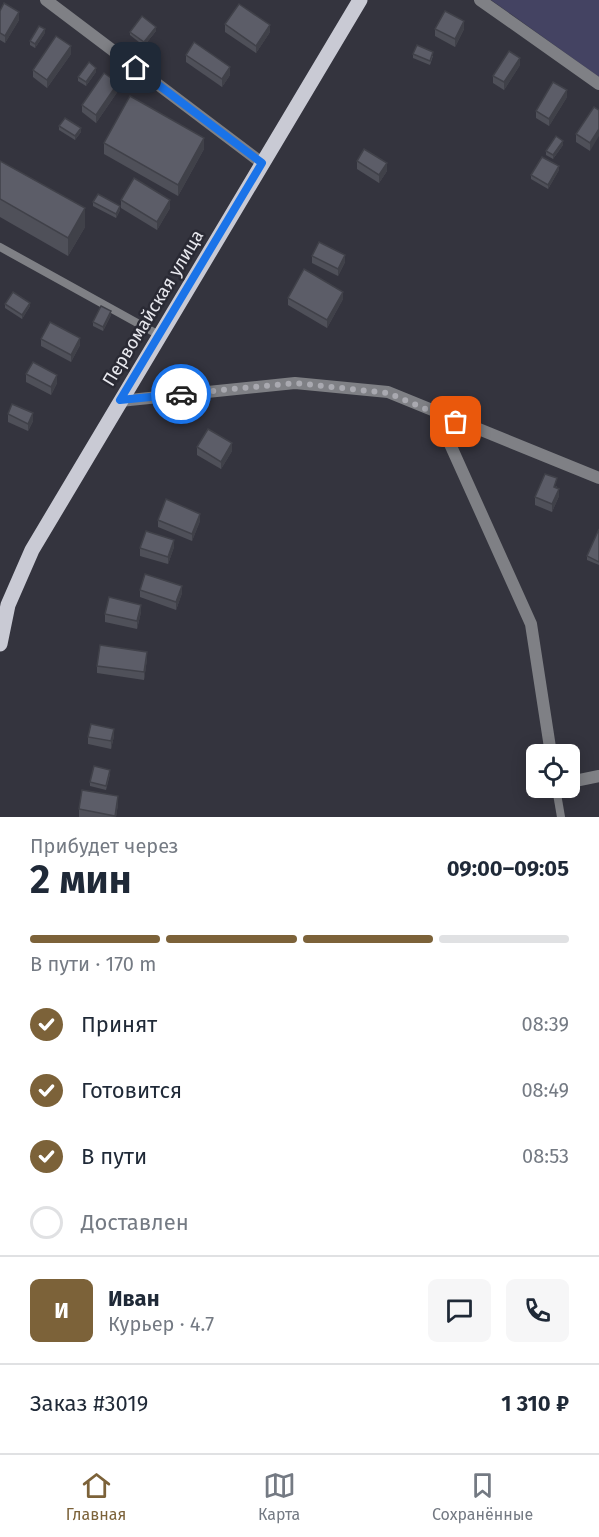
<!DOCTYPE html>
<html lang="ru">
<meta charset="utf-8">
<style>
:root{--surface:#fff;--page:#f6f6f7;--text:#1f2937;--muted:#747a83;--line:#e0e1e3;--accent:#7c6239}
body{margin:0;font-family:"Fira Sans",sans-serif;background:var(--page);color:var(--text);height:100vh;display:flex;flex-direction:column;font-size:22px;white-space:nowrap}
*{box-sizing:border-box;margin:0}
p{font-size:20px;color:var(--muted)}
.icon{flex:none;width:33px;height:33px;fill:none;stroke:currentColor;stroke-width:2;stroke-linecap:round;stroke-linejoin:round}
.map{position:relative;height:817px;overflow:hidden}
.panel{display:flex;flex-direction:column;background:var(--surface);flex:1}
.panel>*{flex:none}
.tools{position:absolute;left:526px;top:744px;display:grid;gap:12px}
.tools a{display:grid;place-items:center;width:54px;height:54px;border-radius:9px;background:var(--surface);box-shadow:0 3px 15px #0003;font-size:30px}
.pin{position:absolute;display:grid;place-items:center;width:51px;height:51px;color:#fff;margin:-26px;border-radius:12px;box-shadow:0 3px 9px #0006}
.courier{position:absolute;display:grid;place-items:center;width:60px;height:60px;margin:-30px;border:4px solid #1a73e8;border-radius:50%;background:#fff;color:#222;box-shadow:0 2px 8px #0007}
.headline em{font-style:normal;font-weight:700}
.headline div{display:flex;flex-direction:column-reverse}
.headline{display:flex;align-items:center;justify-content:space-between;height:102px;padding:0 30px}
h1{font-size:39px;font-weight:700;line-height:45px}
.bar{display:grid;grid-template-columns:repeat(4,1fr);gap:9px 6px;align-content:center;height:72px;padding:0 30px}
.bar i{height:8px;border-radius:4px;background:var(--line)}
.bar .selected{background:var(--accent)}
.bar p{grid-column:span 4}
.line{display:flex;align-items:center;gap:15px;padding:0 30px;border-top:2px solid var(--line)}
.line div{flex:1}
.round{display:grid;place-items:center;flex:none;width:63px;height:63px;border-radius:9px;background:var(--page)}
ol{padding:0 30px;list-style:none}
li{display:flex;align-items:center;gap:18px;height:66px}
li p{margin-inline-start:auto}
li .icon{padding:6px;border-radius:50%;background:var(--accent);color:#fff;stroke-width:4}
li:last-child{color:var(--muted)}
li i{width:33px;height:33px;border:3px solid var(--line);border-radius:50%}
.dock{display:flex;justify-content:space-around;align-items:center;height:84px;border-top:2px solid var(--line);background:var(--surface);font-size:16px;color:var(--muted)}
.dock a{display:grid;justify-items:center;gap:3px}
.dock .selected{color:var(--accent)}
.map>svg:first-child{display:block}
</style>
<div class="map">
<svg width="599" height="817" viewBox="0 0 599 817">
<rect width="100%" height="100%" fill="#34343e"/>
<polygon fill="#444362" points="491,0 599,0 599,77"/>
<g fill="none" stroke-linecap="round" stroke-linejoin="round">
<g stroke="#7f8085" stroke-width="8">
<polyline points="0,247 159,335"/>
<polyline points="556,788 561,817"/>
</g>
<g stroke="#7f8085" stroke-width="12">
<polyline points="46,0 262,163"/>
<polyline points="480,0 599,84"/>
<polyline points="120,401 295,383 388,392 599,478"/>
<polyline points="436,413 531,624 551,754"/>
<polyline points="570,782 599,776"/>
</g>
<polyline stroke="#c9cad4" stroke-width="15" points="0,644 8,605 32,550 360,0"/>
</g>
<g fill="#4f5059">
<polygon points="0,11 19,20 5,43 0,40"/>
<polygon points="225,24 270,32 256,53 225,32"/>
<polygon points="435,29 464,29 455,47 435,36"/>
<polygon points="156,31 144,46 130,35 130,32"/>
<polygon points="45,33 35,48 30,45 30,41"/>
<polygon points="71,54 47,88 33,77 33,70"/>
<polygon points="413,54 433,56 430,65 413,58"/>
<polygon points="186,55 230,75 222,87 186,62"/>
<polygon points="520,65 504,90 493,83 493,76"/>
<polygon points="96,72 86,86 78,81 78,77"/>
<polygon points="118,91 96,123 82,112 82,105"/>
<polygon points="567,97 549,126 536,118 536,111"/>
<polygon points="594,107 590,151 576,142 576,134"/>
<polygon points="59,126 81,132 75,140 59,130"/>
<polygon points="104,143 204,149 178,196 104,154"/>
<polygon points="563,145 553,159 546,155 546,151"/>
<polygon points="0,161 85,227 68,256 0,217"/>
<polygon points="357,161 387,171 379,183 357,169"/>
<polygon points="559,170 548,189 531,179 531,175"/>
<polygon points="121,200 170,208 157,230 121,208"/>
<polygon points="93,202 120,210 116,218 93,206"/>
<polygon points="312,256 345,262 338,276 312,263"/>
<polygon points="288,298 343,299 327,328 288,305"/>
<polygon points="5,304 30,306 22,319 5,308"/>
<polygon points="111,315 103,331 93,326 93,322"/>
<polygon points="41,339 80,345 71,362 41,346"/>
<polygon points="26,374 57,383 51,395 26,382"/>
<polygon points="8,414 33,421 28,431 8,422"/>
<polygon points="197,447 232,451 221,469 197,455"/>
<polygon points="557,486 556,488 559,496 552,512 535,505 535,497"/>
<polygon points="158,520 200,521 192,541 158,527"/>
<polygon points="599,529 599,565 587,560 587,556"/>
<polygon points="174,547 168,564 140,556 140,548"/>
<polygon points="140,590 182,593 176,610 140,597"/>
<polygon points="141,612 137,629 105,622 105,614"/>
<polygon points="147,659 144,680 97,673 97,666"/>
<polygon points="114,736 111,749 88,744 88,737"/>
<polygon points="110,774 106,790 90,786 90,782"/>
<polygon points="118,804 116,817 79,817 79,809"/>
</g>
<g fill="#404149">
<polygon points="19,12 19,20 5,43 5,36"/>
<polygon points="464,21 464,29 455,47 455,39"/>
<polygon points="270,25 270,32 256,53 256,46"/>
<polygon points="156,27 156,31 144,46 144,42"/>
<polygon points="45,29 45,33 35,48 35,44"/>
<polygon points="71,46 71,54 47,88 47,80"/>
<polygon points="520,58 520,65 504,90 504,82"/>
<polygon points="230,67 230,75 222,87 222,79"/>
<polygon points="96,68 96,72 86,86 86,82"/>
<polygon points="118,83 118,91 96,123 96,115"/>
<polygon points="567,90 567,97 549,126 549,119"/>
<polygon points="81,128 81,132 75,140 75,136"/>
<polygon points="599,129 599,136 590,151 590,143"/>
<polygon points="204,138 204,149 178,196 178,185"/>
<polygon points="563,141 563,145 553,159 553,155"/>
<polygon points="387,163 387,171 379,183 379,175"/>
<polygon points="559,166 559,170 548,189 548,185"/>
<polygon points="170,200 170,208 157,230 157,222"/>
<polygon points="120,206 120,210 116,218 116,214"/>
<polygon points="85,208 85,227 68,256 68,238"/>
<polygon points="345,255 345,262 338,276 338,269"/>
<polygon points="343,292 343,299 327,328 327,320"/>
<polygon points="30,303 30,306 22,319 22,315"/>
<polygon points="111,311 111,315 103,331 103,327"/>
<polygon points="80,338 80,345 71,362 71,355"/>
<polygon points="57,375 57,383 51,395 51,387"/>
<polygon points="33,413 33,421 28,431 28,424"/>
<polygon points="232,443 232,451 221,469 221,462"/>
<polygon points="559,489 559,496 552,512 552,504"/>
<polygon points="200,514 200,521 192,541 192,534"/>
<polygon points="174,540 174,547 168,564 168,557"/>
<polygon points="182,586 182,593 176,610 176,602"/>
<polygon points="141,605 141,612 137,629 137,621"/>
<polygon points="147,652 147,659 144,680 144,672"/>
<polygon points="114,729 114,736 111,749 111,741"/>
<polygon points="118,796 118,804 116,817 115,817"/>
</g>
<g fill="#5c5d68" stroke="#404149" stroke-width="1.5">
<polygon points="4,3 19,12 5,36 0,33 0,11"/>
<polygon points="239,4 270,25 256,46 225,24"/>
<polygon points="445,11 464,21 455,39 435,29"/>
<polygon points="142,16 156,27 144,42 130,32"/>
<polygon points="39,26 45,29 35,44 30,41"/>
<polygon points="56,36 71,46 47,80 33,70"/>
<polygon points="194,42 230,67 222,79 186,55"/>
<polygon points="417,45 433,52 430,61 413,54"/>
<polygon points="509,51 520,58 504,82 493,76"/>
<polygon points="89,62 96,68 86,82 78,77"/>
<polygon points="104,73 118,83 96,115 82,105"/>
<polygon points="553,82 567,90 549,119 536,111"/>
<polygon points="130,96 204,138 178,185 104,143"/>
<polygon points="594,107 599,110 599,129 590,143 576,134"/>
<polygon points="65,118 81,128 75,136 59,126"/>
<polygon points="556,136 563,141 553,155 546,151"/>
<polygon points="364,149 387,163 379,175 357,161"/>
<polygon points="542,157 559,166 548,185 531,175"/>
<polygon points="0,161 85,208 68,238 0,199"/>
<polygon points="134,178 170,200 157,222 121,200"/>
<polygon points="98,194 120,206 116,214 93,202"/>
<polygon points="319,242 345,255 338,269 312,256"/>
<polygon points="304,269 343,292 327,320 288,298"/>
<polygon points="13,292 30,303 22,315 5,304"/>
<polygon points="101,306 111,311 103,327 93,322"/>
<polygon points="50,322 80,338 71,355 41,339"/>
<polygon points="33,362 57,375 51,387 26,374"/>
<polygon points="12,404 33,413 28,424 8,414"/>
<polygon points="208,429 232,443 221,462 197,447"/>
<polygon points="545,474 557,478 554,487 559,489 552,504 535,497"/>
<polygon points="166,499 200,514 192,534 158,520"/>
<polygon points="599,529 599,562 587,556"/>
<polygon points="146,531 174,540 168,557 140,548"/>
<polygon points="145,574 182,586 176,602 140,590"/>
<polygon points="109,597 141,605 137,621 105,614"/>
<polygon points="100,645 147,652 144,672 97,666"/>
<polygon points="91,724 114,729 111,741 88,737"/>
<polygon points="94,766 110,770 106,786 90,782"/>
<polygon points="82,790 118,796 115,816 79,809"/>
</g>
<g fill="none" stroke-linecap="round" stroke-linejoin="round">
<polyline stroke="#a9a9b0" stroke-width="6" stroke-dasharray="0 10.8" points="181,394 295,383 388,393 456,422"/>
<polyline stroke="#1a73e8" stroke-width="8" points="136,68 262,163 120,400 181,394"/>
</g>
<g text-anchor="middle" stroke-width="5" stroke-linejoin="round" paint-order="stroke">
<g font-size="18" fill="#e8e8ee" stroke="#2a2a34">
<text transform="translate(153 308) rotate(-59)" y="6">Первомайская улица</text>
</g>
</g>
</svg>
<div class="tools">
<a><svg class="icon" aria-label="locate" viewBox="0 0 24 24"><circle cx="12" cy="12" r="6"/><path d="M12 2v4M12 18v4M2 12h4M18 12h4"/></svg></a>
</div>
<div class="pin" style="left:456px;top:422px;background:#ea580c"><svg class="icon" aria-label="bag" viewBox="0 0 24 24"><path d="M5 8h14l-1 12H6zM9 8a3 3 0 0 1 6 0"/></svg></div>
<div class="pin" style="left:136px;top:68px;background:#1f2937"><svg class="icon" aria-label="home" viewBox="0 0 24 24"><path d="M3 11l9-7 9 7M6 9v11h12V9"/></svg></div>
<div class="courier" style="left:181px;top:394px"><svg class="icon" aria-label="car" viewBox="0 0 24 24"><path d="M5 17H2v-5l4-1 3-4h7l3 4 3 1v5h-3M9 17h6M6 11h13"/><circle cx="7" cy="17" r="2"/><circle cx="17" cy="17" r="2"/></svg></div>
</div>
<section class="panel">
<div class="headline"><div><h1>2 мин</h1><p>Прибудет через</p></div><em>09:00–09:05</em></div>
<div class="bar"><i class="selected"></i><i class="selected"></i><i class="selected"></i><i></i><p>В пути · 170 m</p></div>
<ol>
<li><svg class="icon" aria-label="check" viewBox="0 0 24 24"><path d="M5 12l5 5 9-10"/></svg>Принят<p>08:39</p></li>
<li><svg class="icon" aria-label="check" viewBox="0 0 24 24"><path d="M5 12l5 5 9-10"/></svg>Готовится<p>08:49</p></li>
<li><svg class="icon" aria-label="check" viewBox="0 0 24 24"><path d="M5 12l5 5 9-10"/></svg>В пути<p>08:53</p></li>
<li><i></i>Доставлен</li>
</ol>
<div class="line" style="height:108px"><b class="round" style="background:var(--accent);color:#fff">И</b><div><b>Иван</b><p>Курьер · 4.7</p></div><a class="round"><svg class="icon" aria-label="chat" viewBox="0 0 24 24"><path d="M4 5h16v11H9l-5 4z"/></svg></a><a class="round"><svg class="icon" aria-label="phone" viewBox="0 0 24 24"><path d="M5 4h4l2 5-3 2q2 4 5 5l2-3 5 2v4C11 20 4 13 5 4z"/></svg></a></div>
<div class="line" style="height:78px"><div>Заказ #3019</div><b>1 310 ₽</b></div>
</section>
<nav class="dock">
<a class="selected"><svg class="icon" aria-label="home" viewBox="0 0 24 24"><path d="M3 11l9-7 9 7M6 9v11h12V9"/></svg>Главная</a>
<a><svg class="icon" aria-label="map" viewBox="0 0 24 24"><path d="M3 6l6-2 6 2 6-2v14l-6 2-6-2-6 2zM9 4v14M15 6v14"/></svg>Карта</a>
<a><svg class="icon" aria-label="saved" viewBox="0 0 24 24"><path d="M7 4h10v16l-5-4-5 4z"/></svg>Сохранённые</a>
</nav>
